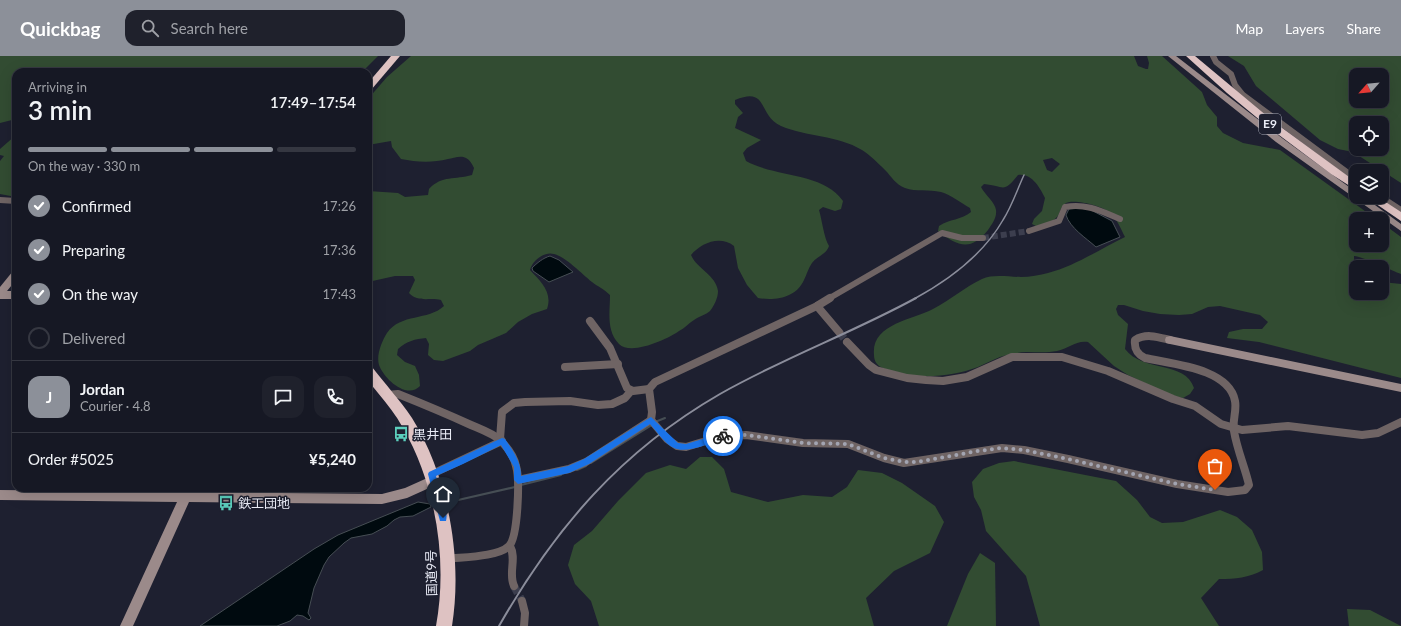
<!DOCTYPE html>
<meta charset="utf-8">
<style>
:root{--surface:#161824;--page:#1f212c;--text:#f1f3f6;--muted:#9ea0a6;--line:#353741;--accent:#8c9099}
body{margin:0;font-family:Lato,"Noto Sans JP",sans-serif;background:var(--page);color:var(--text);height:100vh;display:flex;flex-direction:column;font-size:15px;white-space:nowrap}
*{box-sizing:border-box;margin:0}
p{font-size:13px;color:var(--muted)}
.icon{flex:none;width:22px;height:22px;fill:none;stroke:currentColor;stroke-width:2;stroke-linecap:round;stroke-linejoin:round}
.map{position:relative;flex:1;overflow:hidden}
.side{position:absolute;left:12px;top:12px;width:360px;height:424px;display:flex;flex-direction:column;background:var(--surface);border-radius:12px;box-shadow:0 4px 16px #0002,0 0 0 1px var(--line)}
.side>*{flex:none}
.needle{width:26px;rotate:243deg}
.fabs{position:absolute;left:1349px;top:12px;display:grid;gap:8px}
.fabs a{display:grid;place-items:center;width:40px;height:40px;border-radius:8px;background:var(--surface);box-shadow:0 4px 16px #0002,0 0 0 1px var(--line);font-size:20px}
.pin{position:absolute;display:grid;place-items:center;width:34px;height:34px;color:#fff;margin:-41px -17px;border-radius:50% 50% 50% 0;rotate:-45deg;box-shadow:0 0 4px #0007}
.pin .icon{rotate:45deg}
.courier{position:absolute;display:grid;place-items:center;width:40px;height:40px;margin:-20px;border:3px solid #1a73e8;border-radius:50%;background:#fff;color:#222;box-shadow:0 1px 5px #0007}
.summary em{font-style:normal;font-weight:600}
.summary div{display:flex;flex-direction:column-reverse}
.summary{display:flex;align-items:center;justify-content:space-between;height:68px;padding:0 16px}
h1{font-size:26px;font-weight:600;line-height:30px}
.bar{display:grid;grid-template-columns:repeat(4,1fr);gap:6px 4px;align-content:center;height:48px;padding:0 16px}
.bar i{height:5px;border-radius:3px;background:var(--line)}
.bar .active{background:var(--accent)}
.bar p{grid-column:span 4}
.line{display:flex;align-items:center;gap:10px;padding:0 16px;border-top:1px solid var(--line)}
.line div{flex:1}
.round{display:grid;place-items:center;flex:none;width:42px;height:42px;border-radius:12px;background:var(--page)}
ol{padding:0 16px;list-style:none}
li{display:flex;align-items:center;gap:12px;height:44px}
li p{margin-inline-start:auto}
li .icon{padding:4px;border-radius:50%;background:var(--accent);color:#fff;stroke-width:4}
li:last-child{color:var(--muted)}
li i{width:22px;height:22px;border:2px solid var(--line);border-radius:50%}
header{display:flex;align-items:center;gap:24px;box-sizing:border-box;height:56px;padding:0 20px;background:var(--accent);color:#fff}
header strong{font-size:19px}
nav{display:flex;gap:22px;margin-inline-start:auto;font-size:14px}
.search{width:280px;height:36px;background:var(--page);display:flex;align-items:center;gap:10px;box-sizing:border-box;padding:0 14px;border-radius:12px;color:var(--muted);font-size:15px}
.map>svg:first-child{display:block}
</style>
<header>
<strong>Quickbag</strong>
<div class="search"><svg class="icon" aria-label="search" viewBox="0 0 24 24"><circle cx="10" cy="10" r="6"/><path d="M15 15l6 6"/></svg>Search here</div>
<nav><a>Map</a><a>Layers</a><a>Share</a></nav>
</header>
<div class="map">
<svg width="1401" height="570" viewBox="0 0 1401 570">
<rect width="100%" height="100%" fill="#1e2030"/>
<g fill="#324c32" fill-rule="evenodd">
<polygon points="0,0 378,0 366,12 359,16 16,16 16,63 0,67"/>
<path d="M411 0H1134L1138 10 1146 13H1148L1149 7 1147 0H1162L1202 36 1207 49 1217 61V70L1223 77 1243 87 1280 94 1376 163H1356V189H1382V167L1401 181V218C1393 215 1359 199 1354 200V208L1357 211 1356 237H1382V226L1401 228V322L1259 286 1227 282 1229 276 1243 273H1262L1268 266 1260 259 1220 250 1208 251 1192 258 1179 259 1160 258 1143 255 1124 249H1118L1116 253 1118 259 1128 268 1125 293C1143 317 1185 304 1194 332L1190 338 1183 342 1170 339 1128 319 1114 310 1088 286C1076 284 1068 293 1057 295 1047 297 1037 296 1027 296 1018 296 1008 299 1000 301 992 304 985 308 978 311 948 322 913 324 883 312 877 310 874 305 874 299 871 268 912 264 933 253 950 244 965 231 982 223 993 218 1009 221 1021 221 1030 221 1040 219 1048 217 1075 210 1100 193 1125 181 1121 173 1117 163 1110 157 1103 150 1075 143 1066 147 1059 151 1061 158 1056 162 1051 167 1043 169 1036 170L1032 168 1034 163 1042 155 1045 142C1040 132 1032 117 1018 119 1003 138 1005 130 984 128L981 131C985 139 995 146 996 154 997 162 992 168 988 174 971 196 957 190 938 175L939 170C949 163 962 164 971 156L970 152C961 147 951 139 941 136 929 133 916 136 905 132 896 129 891 120 885 114 878 107 870 99 862 94 837 79 807 81 781 70 757 59 769 30 735 44V48L743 57 738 61 735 72 761 84 747 92 743 97 746 105C777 122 823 116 843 145L841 153 835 155 823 151 819 154C822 164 824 182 829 190 826 199 817 200 812 207 808 213 807 218 804 224 796 242 775 245 758 242L747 229 738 212 734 190C720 179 701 187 691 199 697 213 716 219 718 235 718 242 714 250 710 255 706 259 699 260 694 264 689 267 685 272 679 275 668 283 631 300 619 288 606 275 610 256 610 239 604 233 597 230 592 226 582 218 566 201 554 198 544 195 532 205 530 214 540 225 553 236 547 253L532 258 518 266 506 277 478 289 470 295 443 305 434 304 428 299 429 288 426 282C415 283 407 285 398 293L397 299 405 306 415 310 419 319 420 330C407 344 384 323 379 309 376 299 382 285 387 277 401 257 428 265 444 250L441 244C430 241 418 247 409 237L415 224 413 220H395L368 226V135L398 137 405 141 428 139 429 133C442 119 455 124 472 119L474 112C472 108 470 104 466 102 461 99 453 102 448 103 432 107 416 106 401 103L392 91 391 85 368 89V43L387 21ZM1052 102 1060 108 1052 116 1047 114 1043 104Z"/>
<path d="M1228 0H1401V127L1353 96 1338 93 1320 84 1256 30 1244 10ZM1356 19H1382V45H1356ZM1356 67H1382V93H1356Z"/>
<polygon points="16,79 16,141 0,138 0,105 4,100 0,99 0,93"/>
<polygon points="700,401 712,401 724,413 731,436 768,446 803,439 832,441 847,431 858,414 882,417 902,427 935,450 944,466 930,497 894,515 866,542 874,570 599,570 591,545 575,528 568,509 574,489 592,475 618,445 646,417 670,409 686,413"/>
<path d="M1014 405 1116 425 1137 444 1150 461 1162 467 1183 466 1220 454 1237 461 1252 474 1262 496 1263 514C1248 522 1236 523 1219 523L1201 542 1219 570H1040L1026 520 986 475 981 454 974 441 972 426 983 413 999 407Z"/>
<polygon points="980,497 995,507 996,570 947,570 968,518"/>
<polygon points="1347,553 1370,554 1401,570 1349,570"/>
</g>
<g fill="#000a0f" stroke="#464e54">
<path d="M1079 152 1091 154 1112 165 1120 181 1096 191C1086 182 1070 172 1066 159L1069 153Z"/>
<path d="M550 200 559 204 573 216 549 226 533 215 532 212C537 207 543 202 550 200Z"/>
<polygon points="418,446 430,448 431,451 413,460 400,461 394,464 387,470 372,478 351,482 344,487 329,501 324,509 314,532 308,557 311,562 309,564 303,560 297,559 290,565 277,570 200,570 314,493 338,479"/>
</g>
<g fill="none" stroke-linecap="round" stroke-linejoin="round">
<g stroke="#464e54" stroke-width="2">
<polyline points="655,366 665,362"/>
<polyline points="591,407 652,369"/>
<polyline points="577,414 586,410"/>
<polyline points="521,429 561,419"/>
<polyline points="268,436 269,432"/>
<polyline points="445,447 515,431"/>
</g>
<polyline stroke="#3c3e4e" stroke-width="6" stroke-dasharray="6 3" stroke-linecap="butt" points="983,182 1029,175"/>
<g stroke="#3c3e4e" stroke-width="8" stroke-dasharray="8 4" stroke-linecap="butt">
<polyline points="839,276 847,286"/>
<polyline points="514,530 522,545"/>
</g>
<g stroke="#6f6464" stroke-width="6">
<polyline points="1213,0 1216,6 1231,18 1235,29 1243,39 1356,123"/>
<polyline points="1381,141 1401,154"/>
<polyline points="0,144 16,145"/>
<path d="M1029 175 1059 165 1065 151C1086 147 1101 155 1120 163"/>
<polyline points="828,243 942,177 962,182 983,182"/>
</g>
<g stroke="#6f6464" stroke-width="8">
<path d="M830 242 817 250 655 326 649 333 652 356 651 364 667 383 677 390 686 391 719 381 746 379 803 387 848 388 884 402 904 407 1002 392 1024 394 1068 403 1177 428 1228 436 1245 434 1249 429C1245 411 1237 394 1234 375 1232 365 1237 355 1235 345 1229 312 1171 308 1145 302 1137 298 1134 293 1135 284 1146 277 1158 281 1170 284"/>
<polyline points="817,250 839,276"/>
<polyline points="590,265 610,292 627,332 633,335 649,333"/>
<polyline points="847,286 869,309 876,314 907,322 926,324 943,325 967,321 1012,301 1062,301 1108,315 1173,343 1195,350 1221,368 1242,374 1288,370 1362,379 1378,377 1401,366"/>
<polyline points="565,311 618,308"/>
<path d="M387 339 398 338C423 348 447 358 471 369 480 373 492 377 500 384 507 391 514 400 516 410 520 423 518 481 509 490 498 501 462 501 447 503"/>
<polyline points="500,383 502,356 514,347 525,346 570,345 598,349 612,348 625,342 631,335"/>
<polyline points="432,418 502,385"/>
<polyline points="518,424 569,413 586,406 651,364"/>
<path d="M510 490C517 503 508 517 514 530"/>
<polyline points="522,545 525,557 524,570"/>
</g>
<g fill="#9b8a8a" fill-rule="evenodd">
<polygon points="1168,0 1176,0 1282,82 1356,136 1356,141 1364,141 1401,168 1401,175 1276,86"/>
<polygon points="16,214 16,224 7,235 16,235 16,243 0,243 0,231 13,215"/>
<polygon points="1170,280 1401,328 1401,336 1170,288 1166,287 1165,284 1166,281"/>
<polygon points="434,419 438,420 440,424 438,428 407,442 382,448 189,446 133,570 120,570 177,446 0,444 0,434 382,438 405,432"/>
</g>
<g fill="#dec2c2" fill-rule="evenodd">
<polygon points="391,0 400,0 371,34 368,35 368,27"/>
<polygon points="1186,0 1195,0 1274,66 1356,126 1356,134 1331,118 1267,70 1227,37"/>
<polygon points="1366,141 1378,141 1401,156 1401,165"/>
<path d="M368 310 372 311C385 328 400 344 412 362 448 420 463 502 452 570H436C448 505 436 429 403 372 396 359 387 348 378 337 375 333 371 329 369 325 367 321 368 314 368 310Z"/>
</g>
<path stroke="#8b8d9b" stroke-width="1.5" d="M914 243C949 224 983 199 1003 164 1012 150 1017 134 1024 119"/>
<path stroke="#8b8d9b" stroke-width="2" d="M499 570C555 472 621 395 720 338 783 302 852 277 916 242"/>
</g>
<path fill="#1a73e8" d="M651 361 678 387 686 388 723 377 726 380 723 383C711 387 686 398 674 392 665 388 657 376 650 368L589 408 569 417 518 428 514 424V411L501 389 463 408 436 420C439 431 449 454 446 465H440L428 418 429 416 502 382 505 383C513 395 521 405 521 420L568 410 584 403Z"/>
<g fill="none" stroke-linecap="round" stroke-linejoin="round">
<polyline stroke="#a2a4b1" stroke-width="4" stroke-dasharray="0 7.2" points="723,380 746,379 803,387 848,388 884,402 904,406 917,406 978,395 1002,392 1024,394 1068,403 1177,428 1215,434"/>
</g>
<defs>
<g id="bus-bare" transform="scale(1.2)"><path d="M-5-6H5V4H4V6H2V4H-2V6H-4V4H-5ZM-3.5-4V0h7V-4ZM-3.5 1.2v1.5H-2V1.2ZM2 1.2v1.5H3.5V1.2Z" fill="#5bcebc" stroke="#1e2030" stroke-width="2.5" paint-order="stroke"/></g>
</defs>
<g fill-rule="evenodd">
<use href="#bus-bare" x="401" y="378"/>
<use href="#bus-bare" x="226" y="447"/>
</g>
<g text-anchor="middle" stroke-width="3" stroke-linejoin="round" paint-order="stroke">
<rect fill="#1e2030" stroke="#acaebb" stroke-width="1" x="1259" y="58" width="22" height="20" rx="3"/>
<g font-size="12" font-weight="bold" fill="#e9ebf6">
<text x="1270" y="72">E9</text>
</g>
<g font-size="13" fill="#e9ebf6" stroke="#1e2030" text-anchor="start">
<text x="413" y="383">黒井田</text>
<text x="238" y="452">鉄工団地</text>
</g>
<g font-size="13" fill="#e9ebf6" stroke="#1e2030">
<text transform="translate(431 517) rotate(-91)" y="5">国道9号</text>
</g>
</g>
</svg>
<div class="fabs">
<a><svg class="needle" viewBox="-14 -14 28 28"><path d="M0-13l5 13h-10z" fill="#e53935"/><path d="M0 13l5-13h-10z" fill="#9ea0a6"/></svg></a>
<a><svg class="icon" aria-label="locate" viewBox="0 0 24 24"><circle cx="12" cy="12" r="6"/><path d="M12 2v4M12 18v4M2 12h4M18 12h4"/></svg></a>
<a><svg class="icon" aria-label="layers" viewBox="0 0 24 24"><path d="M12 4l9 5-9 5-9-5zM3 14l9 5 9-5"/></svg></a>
<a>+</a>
<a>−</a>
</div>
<div class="pin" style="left:1215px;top:434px;background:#ea580c"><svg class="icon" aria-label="bag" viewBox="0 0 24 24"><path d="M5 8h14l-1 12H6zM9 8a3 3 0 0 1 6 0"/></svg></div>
<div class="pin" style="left:443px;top:462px;background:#1f2937"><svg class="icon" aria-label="home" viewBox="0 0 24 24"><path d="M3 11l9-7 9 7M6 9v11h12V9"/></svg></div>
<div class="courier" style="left:723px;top:380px"><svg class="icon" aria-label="bike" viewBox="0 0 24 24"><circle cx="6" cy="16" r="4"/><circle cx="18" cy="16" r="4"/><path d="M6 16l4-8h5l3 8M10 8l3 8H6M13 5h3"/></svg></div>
<section class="side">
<div class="summary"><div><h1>3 min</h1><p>Arriving in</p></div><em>17:49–17:54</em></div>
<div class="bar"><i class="active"></i><i class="active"></i><i class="active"></i><i></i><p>On the way · 330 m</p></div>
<ol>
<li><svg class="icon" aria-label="check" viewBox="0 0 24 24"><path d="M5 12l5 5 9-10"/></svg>Confirmed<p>17:26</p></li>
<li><svg class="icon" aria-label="check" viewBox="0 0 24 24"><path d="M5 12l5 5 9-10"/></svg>Preparing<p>17:36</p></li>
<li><svg class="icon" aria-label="check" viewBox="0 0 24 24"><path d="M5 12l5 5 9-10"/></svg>On the way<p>17:43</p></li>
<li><i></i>Delivered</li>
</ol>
<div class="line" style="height:72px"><b class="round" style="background:var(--accent);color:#fff">J</b><div><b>Jordan</b><p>Courier · 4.8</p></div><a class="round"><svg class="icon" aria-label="chat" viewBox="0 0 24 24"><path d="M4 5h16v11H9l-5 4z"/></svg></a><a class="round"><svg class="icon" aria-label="phone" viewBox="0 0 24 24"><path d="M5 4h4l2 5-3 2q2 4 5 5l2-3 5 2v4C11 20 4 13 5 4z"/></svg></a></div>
<div class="line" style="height:52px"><div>Order #5025</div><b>¥5,240</b></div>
</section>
</div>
